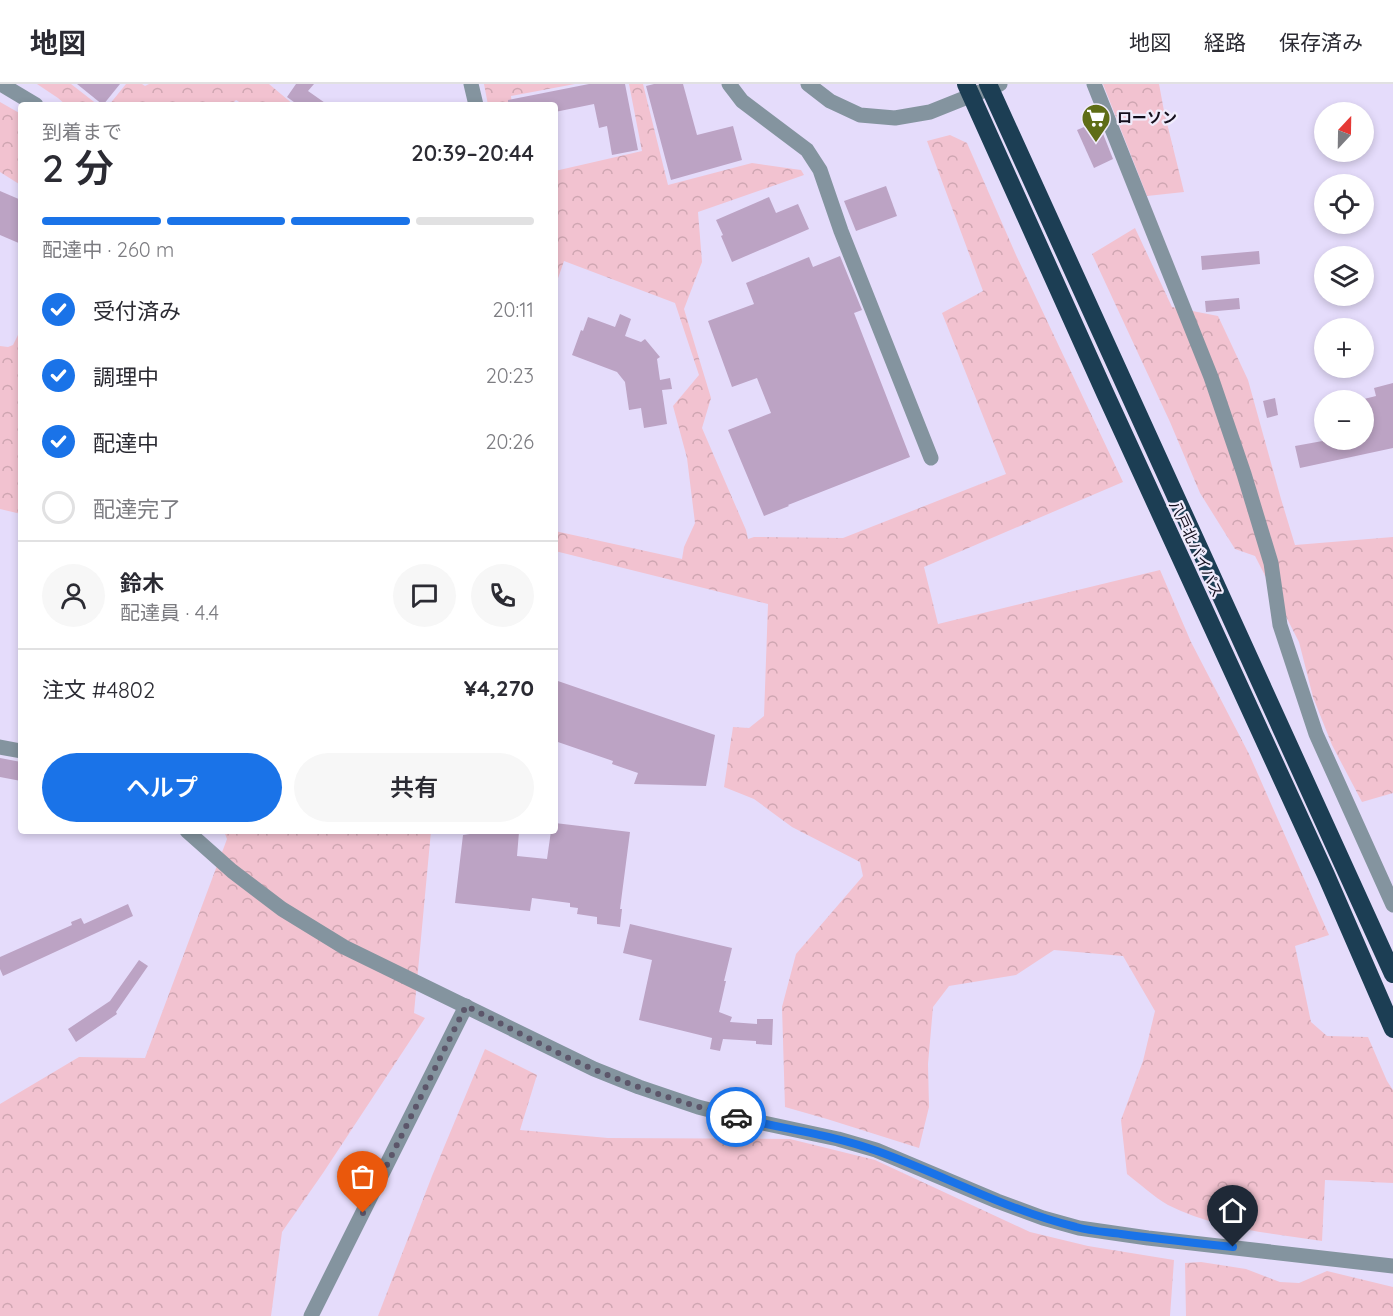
<!DOCTYPE html>
<html lang="ja">
<meta charset="utf-8">
<style>
:root{--surface:#fff;--page:#f7f7f7;--text:#2b2b33;--muted:#7c7c81;--line:#e1e1e2;--accent:#1a73e8}
body{margin:0;font-family:Quicksand,"Noto Sans JP",sans-serif;background:var(--page);color:var(--text);height:100vh;display:flex;flex-direction:column;font-size:22px;white-space:nowrap}
*{box-sizing:border-box;margin:0}
p{font-size:20px;color:var(--muted)}
.icon{flex:none;width:33px;height:33px;fill:none;stroke:currentColor;stroke-width:2;stroke-linecap:round;stroke-linejoin:round}
.map{position:relative;flex:1;overflow:hidden}
.details{position:absolute;left:18px;top:18px;width:540px;height:732px;display:flex;flex-direction:column;background:var(--surface);border-radius:6px;box-shadow:0 3px 9px #0003}
.details>*{flex:none}
.needle{width:39px;rotate:22deg}
.buttons{position:absolute;left:1314px;top:18px;display:grid;gap:12px}
.buttons a{display:grid;place-items:center;width:60px;height:60px;border-radius:50%;background:var(--surface);box-shadow:0 3px 9px #0003;font-size:30px}
.pin{position:absolute;display:grid;place-items:center;width:51px;height:51px;color:#fff;margin:-62px -26px;border-radius:50% 50% 50% 0;rotate:-45deg;box-shadow:0 0 6px #0007}
.pin .icon{rotate:45deg}
.courier{position:absolute;display:grid;place-items:center;width:60px;height:60px;margin:-30px;border:4px solid #1a73e8;border-radius:50%;background:#fff;color:#222;box-shadow:0 2px 8px #0007}
.headline em{font-style:normal;font-weight:600}
.headline div{display:flex;flex-direction:column-reverse}
.headline{display:flex;align-items:center;justify-content:space-between;height:102px;padding:0 24px}
h1{font-size:39px;font-weight:600;line-height:45px}
.bar{display:grid;grid-template-columns:repeat(4,1fr);gap:9px 6px;align-content:center;height:72px;padding:0 24px}
.bar i{height:8px;border-radius:4px;background:var(--line)}
.bar .on{background:var(--accent)}
.bar p{grid-column:span 4}
.line{display:flex;align-items:center;gap:15px;padding:0 24px;border-top:2px solid var(--line)}
.line div{flex:1}
.round{display:grid;place-items:center;flex:none;width:63px;height:63px;border-radius:32px;background:var(--page)}
ol{padding:0 24px;list-style:none}
li{display:flex;align-items:center;gap:18px;height:66px}
li p{margin-inline-start:auto}
li .icon{padding:6px;border-radius:50%;background:var(--accent);color:#fff;stroke-width:4}
li:last-child{color:var(--muted)}
li i{width:33px;height:33px;border:3px solid var(--line);border-radius:50%}
.button{display:flex;gap:12px;margin-top:auto;padding:12px 24px}
.button a{flex:1;height:69px;border-radius:36px;background:var(--accent);color:#fff;font-size:24px;font-weight:600;line-height:69px;text-align:center}
.button a+a{background:var(--page);color:var(--text)}
header{display:flex;align-items:center;gap:36px;box-sizing:border-box;height:84px;padding:0 30px;background:var(--surface);border-bottom:2px solid var(--line)}
header strong{font-size:28px}
nav{display:flex;gap:33px;margin-inline-start:auto;font-size:21px}
.map>svg:first-child{display:block}
</style>
<header>
<strong>地図</strong>
<nav><a>地図</a><a>経路</a><a>保存済み</a></nav>
</header>
<div class="map">
<svg width="1393" height="1232" viewBox="0 0 1393 1232">
<defs>
<pattern id="forest-crowns" width="20" height="18" patternUnits="userSpaceOnUse" patternTransform="scale(1.5)"><rect width="20" height="18" fill="#f2c2d0"/><path d="M2 6a3 3 0 1 1 6 0M12 15a3 3 0 1 1 6 0" fill="none" stroke="#cfa6b2"/></pattern>
</defs>
<rect width="100%" height="100%" fill="#e5dcfb"/>
<g fill="url(#forest-crowns)">
<polygon points="37,0 71,0 98,21 66,21 58,14"/>
<polygon points="126,0 142,0 145,2 149,0 269,0 294,21 244,21 236,16 231,21 109,21"/>
<polygon points="484,0 575,0 511,12 512,21 488,21"/>
<path d="M629 0H643L668 101 752 79 801 86 804 91 698 128 702 178 684 225 711 314 702 344 746 446 748 455 754 453 843 454 1006 390 942 229 983 207 927 57 950 51 967 59 1016 171 1123 398 924 483 938 540 1160 486 1191 558 1249 670 1329 851 1295 862 1311 938 1327 952 1368 953 1387 997 1393 1006V1099L1325 1096 1322 1157C1270 1149 1216 1145 1168 1121 1154 1113 1140 1100 1127 1090L1121 1036 1143 977 1155 927 1123 872 1054 866 1016 891 949 902 933 923 928 980 929 1023 919 1064 827 1035 785 1023 782 923 796 870 863 792 860 778 792 743 754 715 724 703 733 643 749 644 764 632 768 520 555 467V447L682 475 684 463 695 439 687 374 673 322 699 291 675 219 564 177 555 203V87L642 67Z"/>
<polygon points="1103,0 1159,0 1164,27 1184,108 1147,112"/>
<polygon points="0,18 21,30 21,99 19,100 0,88"/>
<polygon points="1135,144 1172,223 1218,232 1248,296 1281,415 1295,461 1393,453 1393,709 1362,718 1332,661 1313,613 1299,558 1255,472 1235,465 1200,409 1170,338 1092,170"/>
<polygon points="21,245 21,430 0,425 0,262 8,263 13,261"/>
<polygon points="224,747 431,747 414,929 425,934 323,1089 282,1148 271,1232 0,1232 0,1020 79,973 145,974 227,755"/>
<polygon points="485,965 537,991 520,1046 608,1054 790,1055 875,1076 1030,1148 1088,1162 1174,1176 1170,1232 378,1232 432,1092"/>
<polygon points="1201,1178 1246,1185 1280,1198 1299,1199 1327,1187 1393,1203 1393,1232 1186,1232 1185,1179"/>
</g>
<g fill="#bca3c4">
<polygon points="77,0 120,0 103,21"/>
<polygon points="296,0 314,0 308,7 328,21 298,21 287,13"/>
<polygon points="589,0 625,0 638,66 612,71 607,42 599,44 594,20 555,28 555,21 508,21 508,16"/>
<polygon points="654,0 683,0 697,51 733,42 742,76 671,96 646,2"/>
<polygon points="1098,37 1113,75 1094,84 1077,46"/>
<polygon points="886,102 897,132 856,147 844,117"/>
<polygon points="0,107 21,116 21,160 0,151"/>
<polygon points="769,113 776,129 798,120 809,145 732,178 721,152 723,151 716,136"/>
<polygon points="1259,167 1260,180 1202,186 1201,172"/>
<polygon points="840,172 862,226 854,229 910,373 788,421 789,422 764,432 728,346 771,329 757,294 732,303 708,237 754,220 746,199 809,173 813,183"/>
<polygon points="1239,214 1240,225 1206,228 1205,217"/>
<polygon points="620,230 631,235 625,252 641,258 645,255 660,273 657,275 660,296 670,294 672,305 662,306 667,340 644,344 641,324 629,326 625,298 617,288 572,271 581,246 583,247 588,233 615,243"/>
<polygon points="1393,299 1393,364 1300,384 1295,362 1328,356 1364,356 1364,315 1376,312 1374,304"/>
<polygon points="1275,314 1278,331 1267,334 1263,317"/>
<polygon points="555,596 715,651 706,702 634,700 638,689 612,680 613,677 555,657"/>
<polygon points="0,674 21,678 21,697 0,693"/>
<polygon points="555,739 630,748 620,825 622,825 620,843 597,840 597,833 577,830 578,824 570,823 570,819 532,814 530,827 455,819 463,751 490,747 519,748 517,772 547,775 551,747 555,747"/>
<polygon points="128,820 133,832 3,892 0,885 0,873 72,841 71,838 81,834 84,840"/>
<polygon points="630,840 732,864 724,897 726,897 719,928 732,933 730,938 757,940 757,935 773,935 772,961 756,960 756,957 723,955 720,967 710,965 712,954 639,936 652,876 623,869"/>
<polygon points="139,876 148,882 116,928 117,930 76,958 68,945 110,917"/>
</g>
<g fill="none" stroke-linecap="round" stroke-linejoin="round">
<g stroke="#84949f" stroke-width="15">
<polyline points="1,0 36,21"/>
<polyline points="471,0 476,21"/>
<polyline points="729,0 742,17 807,66 820,86 841,147 931,374"/>
<polyline points="808,0 830,17 860,31 895,34 930,28 1000,0"/>
<polyline points="1094,0 1211,293 1244,390 1271,479 1280,541 1316,650 1393,821"/>
<polyline points="0,663 21,667"/>
<polyline points="187,747 232,787 282,825 344,863 594,985 639,1003 698,1023 749,1036 838,1055 876,1066 997,1117 1043,1134 1079,1144 1148,1154 1393,1182"/>
<polyline points="311,1232 466,922"/>
</g>
<g stroke="#1c3e54" stroke-width="18">
<polyline points="966,0 1105,309 1326,791 1393,945"/>
<polyline points="988,0 1393,890"/>
</g>
</g>
<g fill="none" stroke-linecap="round" stroke-linejoin="round">
<path stroke="#5c566a" stroke-width="6" stroke-dasharray="0 10.8" d="M363 1129 466 922C509 943 551 967 595 986 641 1005 688 1021 736 1033"/>
<path stroke="#1a73e8" stroke-width="8" d="M736 1033C782 1045 831 1050 877 1067 944 1091 1006 1126 1076 1143 1090 1147 1106 1148 1121 1150 1158 1155 1196 1159 1233 1163"/>
</g>
<defs>
<g id="supermarket-pin" transform="scale(1.5)"><path d="M0 17L-7.5 6A9.5 9.5 0 1 1 7.5 6Z" fill="#5f6d16" stroke="#f0ecfc"/><path d="M-6-5.5h2.5l.6 2H6L4.5 2H-2.5L-4.4-4H-6ZM-1.5 3.2a1.3 1.3 0 1 0 .1 0ZM3 3.2a1.3 1.3 0 1 0 .1 0Z" fill="#fff"/></g>
</defs>
<g fill-rule="evenodd">
<use href="#supermarket-pin" x="1096" y="34"/>
</g>
<g text-anchor="middle" stroke-width="4.5" stroke-linejoin="round" paint-order="stroke">
<g font-size="15" font-weight="bold" fill="#130e1c" stroke="#f0ecfc" text-anchor="start">
<text x="1117" y="39">ローソン</text>
</g>
<g font-size="15" fill="#130e1c" stroke="#f0ecfc">
<text transform="translate(1196 465) rotate(65)" y="5">八戸北バイパス</text>
</g>
</g>
</svg>
<div class="buttons">
<a><svg class="needle" viewBox="-14 -14 28 28"><path d="M0-13l5 13h-10z" fill="#e53935"/><path d="M0 13l5-13h-10z" fill="#7c7c81"/></svg></a>
<a><svg class="icon" aria-label="locate" viewBox="0 0 24 24"><circle cx="12" cy="12" r="6"/><path d="M12 2v4M12 18v4M2 12h4M18 12h4"/></svg></a>
<a><svg class="icon" aria-label="layers" viewBox="0 0 24 24"><path d="M12 4l9 5-9 5-9-5zM3 14l9 5 9-5"/></svg></a>
<a>+</a>
<a>−</a>
</div>
<div class="pin" style="left:363px;top:1129px;background:#ea580c"><svg class="icon" aria-label="bag" viewBox="0 0 24 24"><path d="M5 8h14l-1 12H6zM9 8a3 3 0 0 1 6 0"/></svg></div>
<div class="pin" style="left:1233px;top:1163px;background:#1f2937"><svg class="icon" aria-label="home" viewBox="0 0 24 24"><path d="M3 11l9-7 9 7M6 9v11h12V9"/></svg></div>
<div class="courier" style="left:736px;top:1033px"><svg class="icon" aria-label="car" viewBox="0 0 24 24"><path d="M5 17H2v-5l4-1 3-4h7l3 4 3 1v5h-3M9 17h6M6 11h13"/><circle cx="7" cy="17" r="2"/><circle cx="17" cy="17" r="2"/></svg></div>
<section class="details">
<div class="headline"><div><h1>2 分</h1><p>到着まで</p></div><em>20:39–20:44</em></div>
<div class="bar"><i class="on"></i><i class="on"></i><i class="on"></i><i></i><p>配達中 · 260 m</p></div>
<ol>
<li><svg class="icon" aria-label="check" viewBox="0 0 24 24"><path d="M5 12l5 5 9-10"/></svg>受付済み<p>20:11</p></li>
<li><svg class="icon" aria-label="check" viewBox="0 0 24 24"><path d="M5 12l5 5 9-10"/></svg>調理中<p>20:23</p></li>
<li><svg class="icon" aria-label="check" viewBox="0 0 24 24"><path d="M5 12l5 5 9-10"/></svg>配達中<p>20:26</p></li>
<li><i></i>配達完了</li>
</ol>
<div class="line" style="height:108px"><a class="round"><svg class="icon" aria-label="person" viewBox="0 0 24 24"><circle cx="12" cy="8" r="4"/><path d="M4 21q1-7 8-7t8 7"/></svg></a><div><b>鈴木</b><p>配達員 · 4.4</p></div><a class="round"><svg class="icon" aria-label="chat" viewBox="0 0 24 24"><path d="M4 5h16v11H9l-5 4z"/></svg></a><a class="round"><svg class="icon" aria-label="phone" viewBox="0 0 24 24"><path d="M5 4h4l2 5-3 2q2 4 5 5l2-3 5 2v4C11 20 4 13 5 4z"/></svg></a></div>
<div class="line" style="height:78px"><div>注文 #4802</div><b>¥4,270</b></div>
<div class="button"><a>ヘルプ</a><a>共有</a></div>
</section>
</div>
